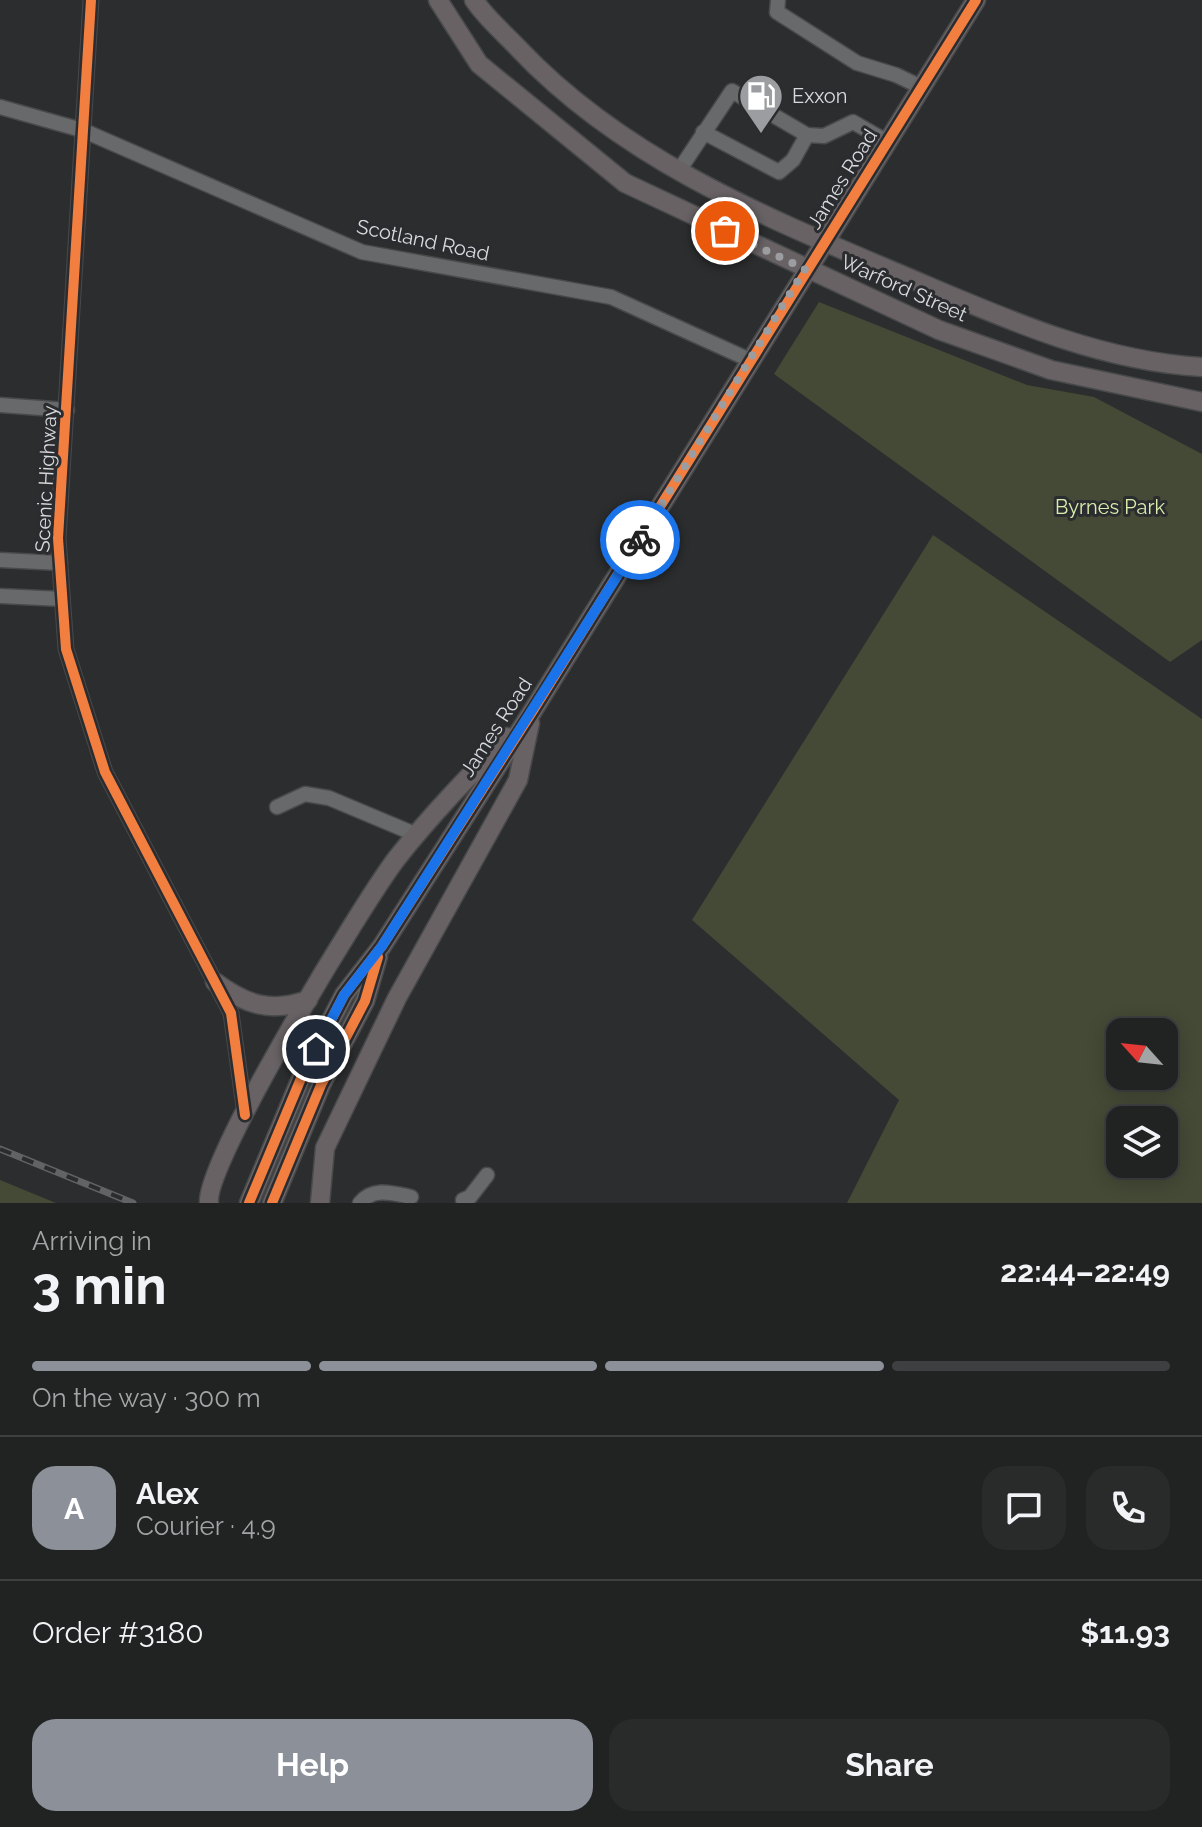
<!DOCTYPE html>
<meta charset="utf-8">
<style>
:root{--surface:#212222;--page:#292a2a;--text:#f1f3f6;--muted:#a2a4a5;--line:#3e3f40;--accent:#8c9099}
body{margin:0;font-family:Raleway,sans-serif;background:var(--page);color:var(--text);height:100vh;display:flex;flex-direction:column;font-size:30px;white-space:nowrap}
*{box-sizing:border-box;margin:0}
p{font-size:26px;color:var(--muted)}
.icon{flex:none;width:44px;height:44px;fill:none;stroke:currentColor;stroke-width:2;stroke-linecap:round;stroke-linejoin:round}
.map{position:relative;height:1203px;overflow:hidden}
.drawer{display:flex;flex-direction:column;background:var(--surface);flex:1}
.drawer>*{flex:none}
.needle{width:52px;rotate:297deg}
.controls{position:absolute;left:1106px;top:1018px;display:grid;gap:16px}
.controls a{display:grid;place-items:center;width:72px;height:72px;border-radius:16px;background:var(--surface);box-shadow:0 4px 20px #0003,0 0 0 2px var(--line);font-size:40px}
.pin{position:absolute;display:grid;place-items:center;width:68px;height:68px;color:#fff;margin:-34px;border:4px solid #fff;border-radius:50%;box-shadow:0 2px 8px #0007}
.courier{position:absolute;display:grid;place-items:center;width:80px;height:80px;margin:-40px;border:6px solid #1a73e8;border-radius:50%;background:#fff;color:#222;box-shadow:0 2px 10px #0007}
.summary em{font-style:normal;font-weight:700}
.summary div{display:flex;flex-direction:column-reverse}
.summary{display:flex;align-items:center;justify-content:space-between;height:136px;padding:0 32px}
h1{font-size:52px;font-weight:700;line-height:60px}
.bar{display:grid;grid-template-columns:repeat(4,1fr);gap:12px 8px;align-content:center;height:96px;padding:0 32px}
.bar i{height:10px;border-radius:6px;background:var(--line)}
.bar .active{background:var(--accent)}
.bar p{grid-column:span 4}
.line{display:flex;align-items:center;gap:20px;padding:0 32px;border-top:2px solid var(--line)}
.line div{flex:1}
.round{display:grid;place-items:center;flex:none;width:84px;height:84px;border-radius:24px;background:var(--page)}
.button{display:flex;gap:16px;margin-top:auto;padding:16px 32px}
.button a{flex:1;height:92px;border-radius:24px;background:var(--accent);color:#fff;font-size:32px;font-weight:700;line-height:92px;text-align:center}
.button a+a{background:var(--page);color:var(--text)}
.map>svg:first-child{display:block}
</style>
<div class="map">
<svg width="1202" height="1203" viewBox="0 0 1202 1203">
<rect width="100%" height="100%" fill="#2c2d2e"/>
<g fill="#444a36" fill-rule="evenodd">
<polygon points="819,302 1027,385 1094,397 1202,454 1202,640 1170,662 774,374"/>
<path d="M933 535 1202 719V1203H847L899 1100 692 920ZM1164 1032V1076H1120V1032ZM1164 1120V1164H1120V1120Z"/>
<polygon points="0,1180 56,1203 0,1203"/>
</g>
<g fill="none" stroke-linecap="round" stroke-linejoin="round">
<g stroke="#48494a" stroke-width="17">
<g id="minor">
<polyline points="91,0 58,538 66,649 105,772 231,1013 245,1114"/>
<polyline points="778,0 777,12 857,63 896,75 921,87"/>
<polyline points="0,107 82,130 362,252 611,297 752,361"/>
<polyline points="703,132 779,172 793,160 807,135"/>
<polyline points="678,172 732,91 807,135 824,136 853,122 886,141"/>
<polyline points="0,405 67,410"/>
<polyline points="0,560 60,563"/>
<polyline points="0,596 62,599"/>
<polyline points="277,807 305,794 329,798 417,835"/>
<polyline points="463,1200 470,1197 487,1175"/>
<path d="M360 1203C373 1187 392 1193 411 1197"/>
</g>
</g>
<g stroke="#48494a" stroke-width="21">
<g id="major">
<polyline points="438,0 479,64 625,183 939,330 1051,370 1202,402"/>
<path d="M474 0C486 18 504 33 519 49 623 159 765 217 902 275 999 316 1096 361 1202 367"/>
<path d="M215 982C246 1005 271 1013 308 1000"/>
<path d="M209 1203C204 1163 364 901 397 858 431 815 469 776 507 737"/>
<polyline points="249,1203 302,1076 344,995 382,946 532,712 976,0"/>
<polyline points="272,1203 321,1085 365,1001 378,956"/>
<polyline points="320,1203 325,1148 397,998 518,780 530,723"/>
</g>
</g>
<use href="#minor" stroke="#68696a" stroke-width="14"/>
<use href="#major" stroke="#686265" stroke-width="18"/>
<g stroke="#626364" stroke-width="7">
<polyline id="rail" points="0,1149 133,1203"/>
</g>
<use href="#rail" stroke="#2b2c2f" stroke-width="4" stroke-dasharray="12" stroke-linecap="butt"/>
<g stroke="#2b2c2f" stroke-width="15">
<g id="cycleway">
<polyline points="91,0 58,538 66,649 105,772 231,1013 245,1115"/>
<polyline points="249,1203 302,1076 344,995 382,946 532,712 976,0"/>
<polyline points="272,1203 321,1085 365,1001 378,957"/>
</g>
</g>
<use href="#cycleway" stroke="#f27e40" stroke-width="10"/>
</g>
<g fill="none" stroke-linecap="round" stroke-linejoin="round">
<polyline stroke="#9c9da0" stroke-width="8" stroke-dasharray="0 14.4" points="640,540 805,269 725,231"/>
<polyline stroke="#1a73e8" stroke-width="10" points="316,1049 344,995 382,946 640,540"/>
</g>
<defs>
<g id="fuel-pin" transform="scale(2.3)"><path d="M0 17L-7.5 6A9.5 9.5 0 1 1 7.5 6Z" fill="#9c9da0" stroke="#2b2c2f"/><path d="M-5.5-6h7V0h2V4h1.3V-2.5L3-4.5l.8-.8L6-3V5H2.5V1h-1V6h-7ZM-4.2-4.7v3.2H.2V-4.7Z" fill="#fff"/></g>
</defs>
<g fill-rule="evenodd">
<use href="#fuel-pin" x="761" y="96"/>
</g>
<g text-anchor="middle" stroke-width="6" stroke-linejoin="round" paint-order="stroke">
<g font-size="20" fill="#d9dadd" stroke="#2b2c2f" text-anchor="start">
<text x="792" y="103">Exxon</text>
</g>
<g font-size="20" fill="#d9dadd" stroke="#2b2c2f">
<text transform="translate(842 179) rotate(-58)" y="7">James Road</text>
<text transform="translate(423 240) rotate(12)" y="7">Scotland Road</text>
<text transform="translate(904 288) rotate(24)" y="7">Warford Street</text>
<text transform="translate(46 479) rotate(-87)" y="7">Scenic Highway</text>
<text transform="translate(496 727) rotate(-57)" y="7">James Road</text>
</g>
<g font-size="20" fill="#d9eeab" stroke="#2b2c2f">
<text x="1110" y="514">Byrnes Park</text>
</g>
</g>
</svg>
<div class="controls">
<a><svg class="needle" viewBox="-14 -14 28 28"><path d="M0-13l5 13h-10z" fill="#e53935"/><path d="M0 13l5-13h-10z" fill="#a2a4a5"/></svg></a>
<a><svg class="icon" aria-label="layers" viewBox="0 0 24 24"><path d="M12 4l9 5-9 5-9-5zM3 14l9 5 9-5"/></svg></a>
</div>
<div class="pin" style="left:725px;top:231px;background:#ea580c"><svg class="icon" aria-label="bag" viewBox="0 0 24 24"><path d="M5 8h14l-1 12H6zM9 8a3 3 0 0 1 6 0"/></svg></div>
<div class="pin" style="left:316px;top:1049px;background:#1f2937"><svg class="icon" aria-label="home" viewBox="0 0 24 24"><path d="M3 11l9-7 9 7M6 9v11h12V9"/></svg></div>
<div class="courier" style="left:640px;top:540px"><svg class="icon" aria-label="bike" viewBox="0 0 24 24"><circle cx="6" cy="16" r="4"/><circle cx="18" cy="16" r="4"/><path d="M6 16l4-8h5l3 8M10 8l3 8H6M13 5h3"/></svg></div>
</div>
<section class="drawer">
<div class="summary"><div><h1>3 min</h1><p>Arriving in</p></div><em>22:44–22:49</em></div>
<div class="bar"><i class="active"></i><i class="active"></i><i class="active"></i><i></i><p>On the way · 300 m</p></div>
<div class="line" style="height:144px"><b class="round" style="background:var(--accent);color:#fff">A</b><div><b>Alex</b><p>Courier · 4.9</p></div><a class="round"><svg class="icon" aria-label="chat" viewBox="0 0 24 24"><path d="M4 5h16v11H9l-5 4z"/></svg></a><a class="round"><svg class="icon" aria-label="phone" viewBox="0 0 24 24"><path d="M5 4h4l2 5-3 2q2 4 5 5l2-3 5 2v4C11 20 4 13 5 4z"/></svg></a></div>
<div class="line" style="height:104px"><div>Order #3180</div><b>$11.93</b></div>
<div class="button"><a>Help</a><a>Share</a></div>
</section>
